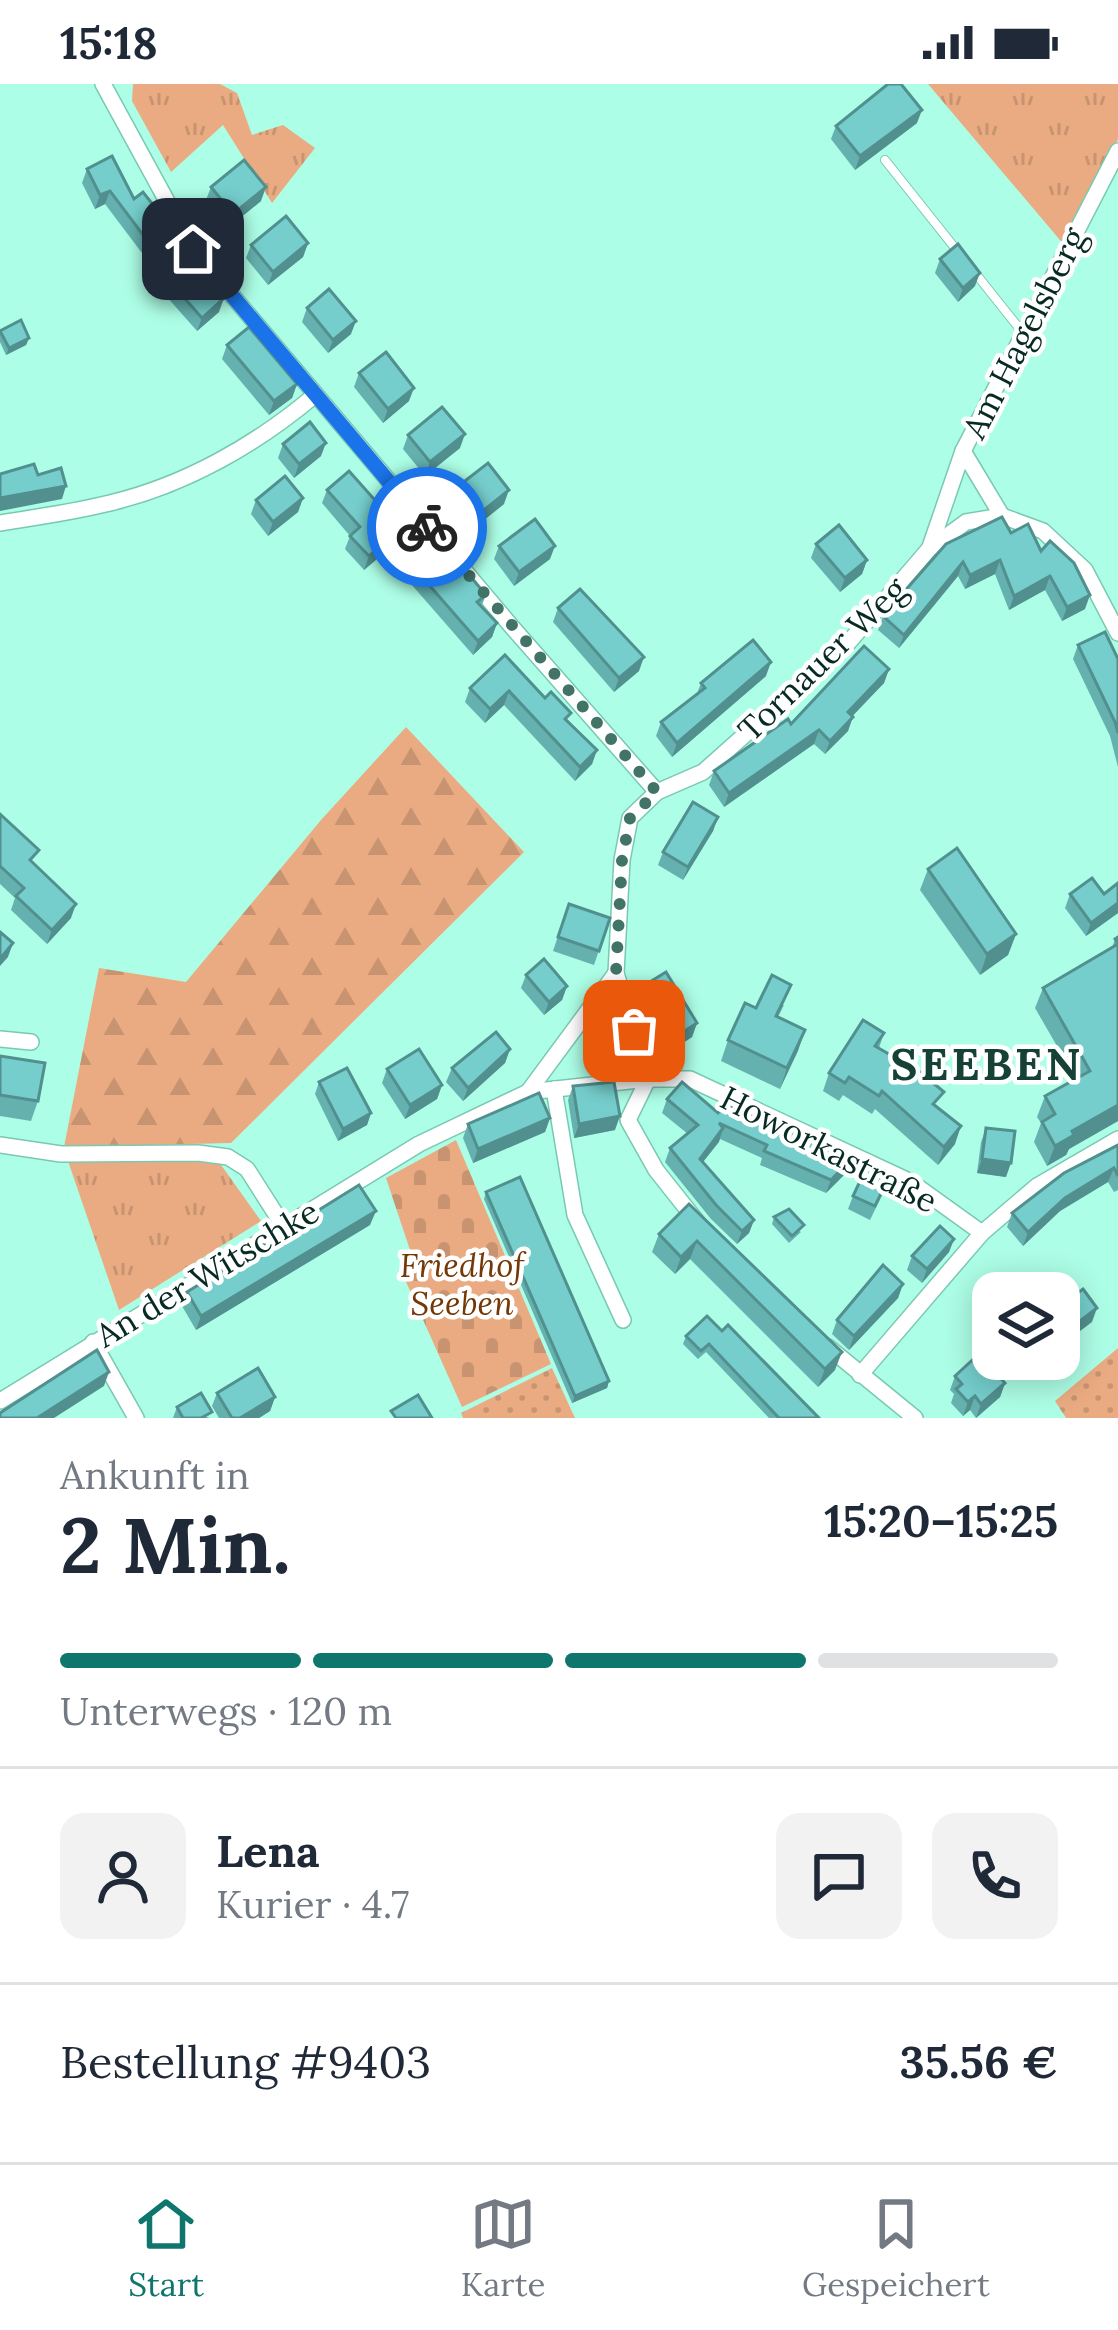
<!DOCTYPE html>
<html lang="de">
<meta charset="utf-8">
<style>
:root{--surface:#fff;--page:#f2f2f3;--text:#1f2937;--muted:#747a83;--line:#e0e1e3;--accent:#0f766e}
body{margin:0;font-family:Lora,serif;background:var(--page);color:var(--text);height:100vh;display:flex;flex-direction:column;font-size:45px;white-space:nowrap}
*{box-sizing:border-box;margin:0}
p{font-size:39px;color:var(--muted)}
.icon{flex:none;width:66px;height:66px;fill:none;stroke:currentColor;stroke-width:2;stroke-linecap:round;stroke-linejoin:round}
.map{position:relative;height:1334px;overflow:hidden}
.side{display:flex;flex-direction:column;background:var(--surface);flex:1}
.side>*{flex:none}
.controls{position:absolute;left:972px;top:1188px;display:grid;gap:24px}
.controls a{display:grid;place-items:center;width:108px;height:108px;border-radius:24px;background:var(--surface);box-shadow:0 6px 30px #0003;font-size:60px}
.pin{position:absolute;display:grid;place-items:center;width:102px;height:102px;color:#fff;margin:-51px;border-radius:24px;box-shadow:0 6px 18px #0006}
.courier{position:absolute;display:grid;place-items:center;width:120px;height:120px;margin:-60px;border:9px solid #1a73e8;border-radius:50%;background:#fff;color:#222;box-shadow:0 3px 15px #0007}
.head em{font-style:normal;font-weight:800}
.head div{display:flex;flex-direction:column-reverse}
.head{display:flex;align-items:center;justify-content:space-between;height:204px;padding:0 60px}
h1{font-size:78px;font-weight:800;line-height:90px}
.bar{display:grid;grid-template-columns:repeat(4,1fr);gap:18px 12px;align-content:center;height:144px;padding:0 60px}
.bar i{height:15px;border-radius:9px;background:var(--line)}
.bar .on{background:var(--accent)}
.bar p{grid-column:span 4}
.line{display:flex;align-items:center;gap:30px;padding:0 60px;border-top:3px solid var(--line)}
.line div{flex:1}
.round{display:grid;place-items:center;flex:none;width:126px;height:126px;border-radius:24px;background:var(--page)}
.status{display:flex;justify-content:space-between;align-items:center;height:84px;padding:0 60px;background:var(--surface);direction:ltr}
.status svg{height:33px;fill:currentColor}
.dock{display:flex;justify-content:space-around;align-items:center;height:168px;border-top:3px solid var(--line);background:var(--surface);font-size:33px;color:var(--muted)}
.dock a{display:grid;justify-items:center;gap:6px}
.dock .on{color:var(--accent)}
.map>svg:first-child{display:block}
</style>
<div class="status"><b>15:18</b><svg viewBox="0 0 49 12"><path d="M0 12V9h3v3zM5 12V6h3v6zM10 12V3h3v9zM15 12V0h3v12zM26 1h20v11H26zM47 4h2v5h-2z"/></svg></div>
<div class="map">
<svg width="1118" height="1334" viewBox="0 0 1118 1334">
<defs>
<pattern id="grass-tufts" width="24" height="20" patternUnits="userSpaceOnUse" patternTransform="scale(3)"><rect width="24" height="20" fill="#eaab82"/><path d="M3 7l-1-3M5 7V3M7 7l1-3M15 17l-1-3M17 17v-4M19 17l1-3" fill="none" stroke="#c79370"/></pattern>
<pattern id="forest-firs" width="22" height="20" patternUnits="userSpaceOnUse" patternTransform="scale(3)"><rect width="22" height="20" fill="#eaab82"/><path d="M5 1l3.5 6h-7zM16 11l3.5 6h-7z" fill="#c79370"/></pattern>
<pattern id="cemetery-stones" width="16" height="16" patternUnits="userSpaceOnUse" patternTransform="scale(3)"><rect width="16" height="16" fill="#eaab82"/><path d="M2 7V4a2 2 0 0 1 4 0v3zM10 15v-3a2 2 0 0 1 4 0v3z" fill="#c79370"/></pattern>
<pattern id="park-dots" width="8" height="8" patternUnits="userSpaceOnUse" patternTransform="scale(3)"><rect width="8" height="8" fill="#eaab82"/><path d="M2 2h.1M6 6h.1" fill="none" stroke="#c79370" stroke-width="1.8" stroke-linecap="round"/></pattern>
</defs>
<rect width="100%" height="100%" fill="#adfee6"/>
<g fill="url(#grass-tufts)">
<polygon points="133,0 220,0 237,9 252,51 283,41 315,64 272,119 223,41 171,88 132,17"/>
<polygon points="928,0 1118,0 1118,55 1065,162"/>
<polygon points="68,1077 219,1078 261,1137 119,1226"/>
</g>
<polygon fill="url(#forest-firs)" points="406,643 524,768 231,1059 64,1063 99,884 186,898 321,736"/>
<polygon fill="url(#cemetery-stones)" points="456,1056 551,1280 462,1323 399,1182 412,1172 386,1094"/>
<g fill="url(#park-dots)">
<polygon points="1118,1264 1118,1334 1066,1334 1055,1317"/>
<polygon points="552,1284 575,1334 463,1334 461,1329"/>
</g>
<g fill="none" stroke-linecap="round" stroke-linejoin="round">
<g stroke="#79c9b2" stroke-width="10">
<g id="service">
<polyline points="885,76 959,169"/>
<polyline points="972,185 1023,249"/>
</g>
</g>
<g stroke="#79c9b2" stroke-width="18">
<g id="minor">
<polyline points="103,0 193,165 512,543 657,708"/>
<polyline points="963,367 1002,432"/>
<path d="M0 439C37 433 74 428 110 419 185 401 256 361 315 311"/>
<polyline points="930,463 963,367 1118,67"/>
<polyline points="0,955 31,958"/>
<polyline points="648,995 616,889 622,776 630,734 657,708 703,688 849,558 929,465 966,438 1002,432 1043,447 1085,486 1118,549"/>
<polyline points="648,995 628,1036 656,1086 698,1139"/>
<polyline points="554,1005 575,1131 623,1236"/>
<polyline points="528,1008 616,889"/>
<polyline points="0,1061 61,1070 198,1069 228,1073 247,1085 284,1143"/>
<polyline points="93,1258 136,1334"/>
<polyline points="828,1263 915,1334"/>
<polyline points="860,1291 982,1149 1037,1102 1118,1055"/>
<polyline points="0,1317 419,1060 528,1008 648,995 690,995 911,1098 982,1149"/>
</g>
</g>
<use href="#service" stroke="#fff" stroke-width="8"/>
<use href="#minor" stroke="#fff" stroke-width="15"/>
</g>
<g fill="#65b1af">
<polygon points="917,39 855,86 831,55 836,42"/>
<polygon points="87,85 134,115 159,137 219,228 197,247 144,187 148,177 105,120 95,125 82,99"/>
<polygon points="211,103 261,117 228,144 206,116"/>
<polygon points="308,159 303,173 268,201 246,174 251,161"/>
<polygon points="940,175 975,202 958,218 935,189"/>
<polygon points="307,224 351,250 328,269 302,238"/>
<polygon points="0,247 29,254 26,261 6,271 0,258"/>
<polygon points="227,261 297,300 292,314 269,331 222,275"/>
<polygon points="359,289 409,317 383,339 354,303"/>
<polygon points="408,351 460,364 425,392 403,365"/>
<polygon points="283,360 321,372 294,394 278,374"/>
<polygon points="327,406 413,459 457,493 486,511 481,523 497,539 492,553 473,571 384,469 364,486 345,465 350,452 322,419"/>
<polygon points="452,407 504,420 474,444 466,433 460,438 447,421"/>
<polygon points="303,414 298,428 268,452 251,430 256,416"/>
<polygon points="1011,449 1041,467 1085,525 1062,537 1045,506 1009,526 995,490 965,505 958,492 899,564 878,546 883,532 946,460"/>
<polygon points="816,460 867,476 862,490 840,508 811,474"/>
<polygon points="499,462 550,475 514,502 494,475"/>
<polygon points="558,524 639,587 614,608 553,538"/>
<polygon points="1078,561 1118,575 1118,683 1110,652 1073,575"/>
<polygon points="505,571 597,666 592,680 575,697 504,621 485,639 465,618 470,604"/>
<polygon points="889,585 884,599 852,632 848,647 825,670 814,660 724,723 709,701 714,687 791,640"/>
<polygon points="766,592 672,673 656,652 661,638 696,612 701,599"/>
<polygon points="0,730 71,834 47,860 11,826 15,814 0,800"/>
<polygon points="718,733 713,747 683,796 658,781 663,768"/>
<polygon points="928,785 1016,850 1008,871 980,891 920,806"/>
<polygon points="1118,799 1118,829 1086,852 1065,824 1070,810 1104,810"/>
<polygon points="569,820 610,834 594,881 553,867"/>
<polygon points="1118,853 1118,1037 1069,1065 1066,1071 1047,1082 1034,1058 1041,1039 1037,1033 1045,1012 1076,995 1035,924 1043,904 1112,864 1115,855"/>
<polygon points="526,891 567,902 562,916 544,931 521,904"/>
<polygon points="645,901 697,939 692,953 672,966 640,915"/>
<polygon points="784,921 778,933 805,946 780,1005 721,977 728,956 756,924"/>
<polygon points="884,949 879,964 938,1024 955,1060 938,1081 875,1025 872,1030 843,1011 839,1017 823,1007 829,989"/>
<polygon points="510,965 505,979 463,1017 446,998 452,984"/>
<polygon points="0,972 38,1017 31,1037 0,1032"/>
<polygon points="387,985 442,1001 437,1015 405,1035 382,999"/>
<polygon points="319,998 371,1029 367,1041 338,1057 315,1010"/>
<polygon points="573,1002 615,1046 574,1054 568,1016"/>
<polygon points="667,1015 718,1029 848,1087 826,1109 760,1081 762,1074 720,1055 703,1078 754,1136 749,1149 737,1160 711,1135 665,1078 670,1064 688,1050 662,1029"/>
<polygon points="550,1034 545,1048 473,1079 463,1054 468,1040"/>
<polygon points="986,1044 1006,1093 977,1089 981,1058"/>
<polygon points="1118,1061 1118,1106 1114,1108 1108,1098 1060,1127 1023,1162 1007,1143 1012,1129"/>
<polygon points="885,1105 870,1136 848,1125 853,1112"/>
<polygon points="486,1108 609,1297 607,1304 572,1319 484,1115"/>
<polygon points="689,1120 835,1286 818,1303 690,1175 675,1190 652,1168 659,1150"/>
<polygon points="774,1133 801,1148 789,1159 772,1140"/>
<polygon points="370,1141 196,1246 182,1222 187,1208"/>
<polygon points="954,1155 949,1168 922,1199 907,1186 912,1172"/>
<polygon points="903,1200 898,1214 849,1266 832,1250 837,1236"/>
<polygon points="977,1209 993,1209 993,1249 972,1223"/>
<polygon points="722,1247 819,1334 769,1334 706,1268 698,1275 683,1260 686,1252"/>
<polygon points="1014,1275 1042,1275 1025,1288"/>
<polygon points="955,1292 1005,1299 1000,1313 976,1334 970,1326 963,1332 951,1319 954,1310 950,1306"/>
<polygon points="217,1309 275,1313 270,1327 259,1334 219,1334 212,1322"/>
<polygon points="177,1323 210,1334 173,1334"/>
</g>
<g fill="#52908f">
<polygon points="922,26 917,39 855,86 860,72"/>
<polygon points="266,103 261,117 228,144 233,130"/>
<polygon points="110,107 105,120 95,125 100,111"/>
<polygon points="308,159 303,173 268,201 273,188"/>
<polygon points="980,189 975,202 958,218 963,204"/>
<polygon points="224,214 219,228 197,247 202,234"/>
<polygon points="356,237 351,250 328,269 333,256"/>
<polygon points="29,254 26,261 6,271 9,264"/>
<polygon points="297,300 292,314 269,331 274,317"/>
<polygon points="414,304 409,317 383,339 388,325"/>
<polygon points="465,350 460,364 425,392 430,378"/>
<polygon points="326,359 321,372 294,394 299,380"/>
<polygon points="66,402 62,415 0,427 0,414"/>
<polygon points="509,406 504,420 474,444 479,430"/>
<polygon points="303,414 298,428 268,452 273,438"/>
<polygon points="471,420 466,433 460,438 466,424"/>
<polygon points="389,455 384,469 364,486 369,472"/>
<polygon points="555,462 550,475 514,502 519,488"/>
<polygon points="867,476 862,490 840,508 845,494"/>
<polygon points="1000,476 995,490 965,505 970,491"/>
<polygon points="963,478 958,492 899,564 904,551"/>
<polygon points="1050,492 1045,506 1009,526 1014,512"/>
<polygon points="1090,511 1085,525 1062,537 1067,523"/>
<polygon points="497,539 492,553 473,571 478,557"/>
<polygon points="644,573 639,587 614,608 619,594"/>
<polygon points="771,578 766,592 672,673 677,659"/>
<polygon points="889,585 884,599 843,642 848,628"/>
<polygon points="509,607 504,621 485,639 490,625"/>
<polygon points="853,633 848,647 825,670 830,657"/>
<polygon points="819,646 814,660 724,723 729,709"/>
<polygon points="597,666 592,680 575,697 580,683"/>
<polygon points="718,733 713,747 683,796 688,783"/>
<polygon points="1118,819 1118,829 1086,852 1091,839"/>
<polygon points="76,820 71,834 47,860 52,846"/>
<polygon points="1016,850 1008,871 980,891 987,870"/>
<polygon points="13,859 8,873 0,882 0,875"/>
<polygon points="567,902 562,916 544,931 549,918"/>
<polygon points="697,939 692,953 672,966 677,952"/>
<polygon points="805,946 798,967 780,1005 787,984"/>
<polygon points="510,965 505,979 463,1017 468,1004"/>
<polygon points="442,1001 437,1015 405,1035 410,1021"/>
<polygon points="1118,1021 1118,1037 1069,1065 1066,1071 1047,1082 1055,1062 1072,1047"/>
<polygon points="371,1029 367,1041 338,1057 343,1045"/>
<polygon points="620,1032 615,1046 574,1054 579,1040"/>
<polygon points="550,1034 545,1048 473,1079 478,1065"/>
<polygon points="961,1042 955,1060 938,1081 944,1063"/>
<polygon points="723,1044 719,1058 695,1088 700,1075"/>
<polygon points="853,1073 848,1087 826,1109 831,1096"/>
<polygon points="982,1075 1011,1079 1006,1093 977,1089"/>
<polygon points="1114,1084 1108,1098 1060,1127 1023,1162 1028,1148 1065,1114"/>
<polygon points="376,1127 370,1141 196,1246 201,1232"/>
<polygon points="754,1136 749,1149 737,1160 742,1147"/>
<polygon points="954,1155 949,1168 922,1199 927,1185"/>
<polygon points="697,1157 690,1175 675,1190 681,1173"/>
<polygon points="903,1200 898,1214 849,1266 854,1252"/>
<polygon points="1097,1224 1092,1238 1059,1263 1059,1253"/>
<polygon points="842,1268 835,1286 818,1303 825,1285"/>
<polygon points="1030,1275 1042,1275 1025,1288"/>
<polygon points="109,1288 104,1302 54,1334 37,1334"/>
<polygon points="609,1297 607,1304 572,1319 575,1312"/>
<polygon points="1005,1299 1000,1313 976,1334 981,1320"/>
<polygon points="975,1312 970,1326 963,1332 968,1318"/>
<polygon points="275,1313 270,1327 259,1334 240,1334"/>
</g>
<g fill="#75cecc" stroke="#52908f" stroke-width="3">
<polygon points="888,0 901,0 922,26 860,72 836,42"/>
<polygon points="112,72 134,115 143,108 161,131 157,134 224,214 202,234 149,174 156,168 110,107 100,111 87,85"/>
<polygon points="244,76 266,103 233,130 211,103"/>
<polygon points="286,132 308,159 273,188 251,161"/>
<polygon points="958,160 980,189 963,204 940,175"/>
<polygon points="329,205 356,237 333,256 307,224"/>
<polygon points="21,236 29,254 9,264 0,247"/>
<polygon points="249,243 297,300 274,317 227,261"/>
<polygon points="386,268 414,304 388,325 359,289"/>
<polygon points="442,323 465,350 430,378 408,351"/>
<polygon points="310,338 326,359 299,380 283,360"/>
<polygon points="488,379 509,406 479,430 471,420 466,424 452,407"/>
<polygon points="34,380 38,391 61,384 66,402 0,414 0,390"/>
<polygon points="349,387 413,459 423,451 457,493 465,486 486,511 477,518 497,539 478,557 389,455 369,472 350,452 360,443 327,406"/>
<polygon points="285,392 303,414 273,438 256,416"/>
<polygon points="1002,433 1011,449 1028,440 1041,467 1050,457 1074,479 1090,511 1067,523 1050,492 1014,512 1000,476 970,491 963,478 904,551 883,532 946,460"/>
<polygon points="535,435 555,462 519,488 499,462"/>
<polygon points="839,441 867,476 845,494 816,460"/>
<polygon points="580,505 644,573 619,594 558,524"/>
<polygon points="1105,548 1118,575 1118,649 1115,638 1078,561"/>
<polygon points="753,556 771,578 677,659 661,638 705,604 701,599"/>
<polygon points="864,562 889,585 848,628 853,633 830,657 819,646 729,709 714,687 788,635 791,640"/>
<polygon points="505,571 545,614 551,608 571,629 565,635 597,666 580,683 509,607 490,625 470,604"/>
<polygon points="693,718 718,733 688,783 663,768"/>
<polygon points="0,730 39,766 30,776 76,820 52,846 16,812 24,804 0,782"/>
<polygon points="957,764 1016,850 987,870 928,785"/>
<polygon points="1092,794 1104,810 1118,799 1118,819 1091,839 1070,810"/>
<polygon points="569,820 610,834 599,867 558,853"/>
<polygon points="0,848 13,859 0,875"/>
<polygon points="1118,853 1118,1021 1072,1047 1074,1051 1055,1062 1042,1038 1055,1030 1045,1012 1090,987 1043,904 1118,860 1115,855"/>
<polygon points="544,875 567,902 549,918 526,891"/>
<polygon points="666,888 697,939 677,952 645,901"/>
<polygon points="772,891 791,901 776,932 805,946 787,984 728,956 745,919 756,924"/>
<polygon points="863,936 884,949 875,962 920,988 944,1008 933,1020 961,1042 944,1063 882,1007 879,1012 849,993 845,999 829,989"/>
<polygon points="496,948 510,965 468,1004 452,984"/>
<polygon points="419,965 442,1001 410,1021 387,985"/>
<polygon points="0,972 45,979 38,1017 0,1011"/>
<polygon points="347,984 371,1029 343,1045 319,998"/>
<polygon points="614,998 620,1032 579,1040 573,1002"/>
<polygon points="682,998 718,1029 725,1021 853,1073 831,1096 764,1067 767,1061 719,1039 723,1044 700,1075 754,1136 742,1147 716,1121 670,1064 698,1041 667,1015"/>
<polygon points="539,1009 550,1034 478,1065 468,1040"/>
<polygon points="986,1044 1015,1047 1011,1079 982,1075"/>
<polygon points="1118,1061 1118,1092 1114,1084 1065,1114 1028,1148 1012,1129 1064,1089"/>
<polygon points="868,1080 890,1091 875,1122 853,1112"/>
<polygon points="520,1093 609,1297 575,1312 486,1108"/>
<polygon points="359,1101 376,1127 201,1232 187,1208"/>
<polygon points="689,1120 842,1268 825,1285 697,1157 681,1173 659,1150"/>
<polygon points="789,1125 804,1141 792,1152 774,1133"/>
<polygon points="940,1142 954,1155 927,1185 912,1172"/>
<polygon points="883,1181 903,1200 854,1252 837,1236"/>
<polygon points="992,1198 1001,1209 993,1209 993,1229 977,1209"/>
<polygon points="1083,1205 1097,1224 1059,1253 1059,1223"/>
<polygon points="707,1232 722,1247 728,1241 819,1334 779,1334 709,1260 701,1267 686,1252"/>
<polygon points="97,1266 109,1288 37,1334 0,1334 0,1329"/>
<polygon points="979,1270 1005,1299 981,1320 975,1312 968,1318 956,1305 962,1300 955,1292"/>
<polygon points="258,1284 275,1313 240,1334 232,1334 217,1309"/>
<polygon points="201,1309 212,1328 201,1334 183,1334 177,1323"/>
<polygon points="418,1311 432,1334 396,1334 391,1327"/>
</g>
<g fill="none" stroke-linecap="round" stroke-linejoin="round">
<polyline stroke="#417467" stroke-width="12" stroke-dasharray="0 21.6" points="427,443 657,708 630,734 622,776 616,889 634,947"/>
<polyline stroke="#1a73e8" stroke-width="15" points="193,165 427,443"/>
</g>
<g text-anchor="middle" stroke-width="9" stroke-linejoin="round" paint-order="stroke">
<g font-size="33" fill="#072a22" stroke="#fff">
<text transform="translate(1024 249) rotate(-63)" y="12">Am Hagelsberg</text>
<text transform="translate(822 575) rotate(-44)" y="12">Tornauer Weg</text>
<text transform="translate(829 1065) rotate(27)" y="12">Howorkastraße</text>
<text transform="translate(207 1189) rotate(-31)" y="12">An der Witschke</text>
</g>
<g font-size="33" font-style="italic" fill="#733805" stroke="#fff">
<text x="462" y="1193">Friedhof<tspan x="462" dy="38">Seeben</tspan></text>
</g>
<g font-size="45" font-weight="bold" letter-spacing="3" fill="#164136" stroke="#fff">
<text x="987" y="996">SEEBEN</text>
</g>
</g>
</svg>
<div class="controls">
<a><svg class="icon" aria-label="layers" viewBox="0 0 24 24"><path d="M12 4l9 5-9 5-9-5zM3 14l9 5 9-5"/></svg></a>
</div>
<div class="pin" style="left:634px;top:947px;background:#ea580c"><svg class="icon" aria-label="bag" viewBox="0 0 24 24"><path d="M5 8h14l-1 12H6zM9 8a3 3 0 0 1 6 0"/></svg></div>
<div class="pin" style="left:193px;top:165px;background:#1f2937"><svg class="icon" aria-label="home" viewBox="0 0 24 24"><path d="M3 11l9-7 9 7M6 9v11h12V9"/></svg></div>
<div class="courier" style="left:427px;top:443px"><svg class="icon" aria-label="bike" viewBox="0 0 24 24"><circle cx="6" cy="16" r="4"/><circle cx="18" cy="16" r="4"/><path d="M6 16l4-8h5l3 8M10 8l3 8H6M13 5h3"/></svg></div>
</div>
<section class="side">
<div class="head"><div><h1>2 Min.</h1><p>Ankunft in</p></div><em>15:20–15:25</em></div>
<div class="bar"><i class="on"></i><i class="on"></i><i class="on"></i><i></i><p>Unterwegs · 120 m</p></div>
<div class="line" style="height:216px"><a class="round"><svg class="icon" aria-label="person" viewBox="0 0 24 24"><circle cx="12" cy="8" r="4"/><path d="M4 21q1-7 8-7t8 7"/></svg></a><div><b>Lena</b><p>Kurier · 4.7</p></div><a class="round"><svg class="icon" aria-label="chat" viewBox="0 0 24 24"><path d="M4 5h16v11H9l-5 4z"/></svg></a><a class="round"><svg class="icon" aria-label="phone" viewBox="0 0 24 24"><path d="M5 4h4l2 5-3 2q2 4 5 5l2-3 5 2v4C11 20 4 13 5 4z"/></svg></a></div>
<div class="line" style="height:156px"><div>Bestellung #9403</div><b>35.56 €</b></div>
</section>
<nav class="dock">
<a class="on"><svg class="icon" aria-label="home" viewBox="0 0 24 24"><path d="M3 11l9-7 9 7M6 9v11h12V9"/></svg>Start</a>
<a><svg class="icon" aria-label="map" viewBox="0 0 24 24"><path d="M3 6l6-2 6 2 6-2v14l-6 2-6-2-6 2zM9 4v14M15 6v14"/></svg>Karte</a>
<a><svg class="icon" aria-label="saved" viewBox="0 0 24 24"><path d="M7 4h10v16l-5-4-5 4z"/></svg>Gespeichert</a>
</nav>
